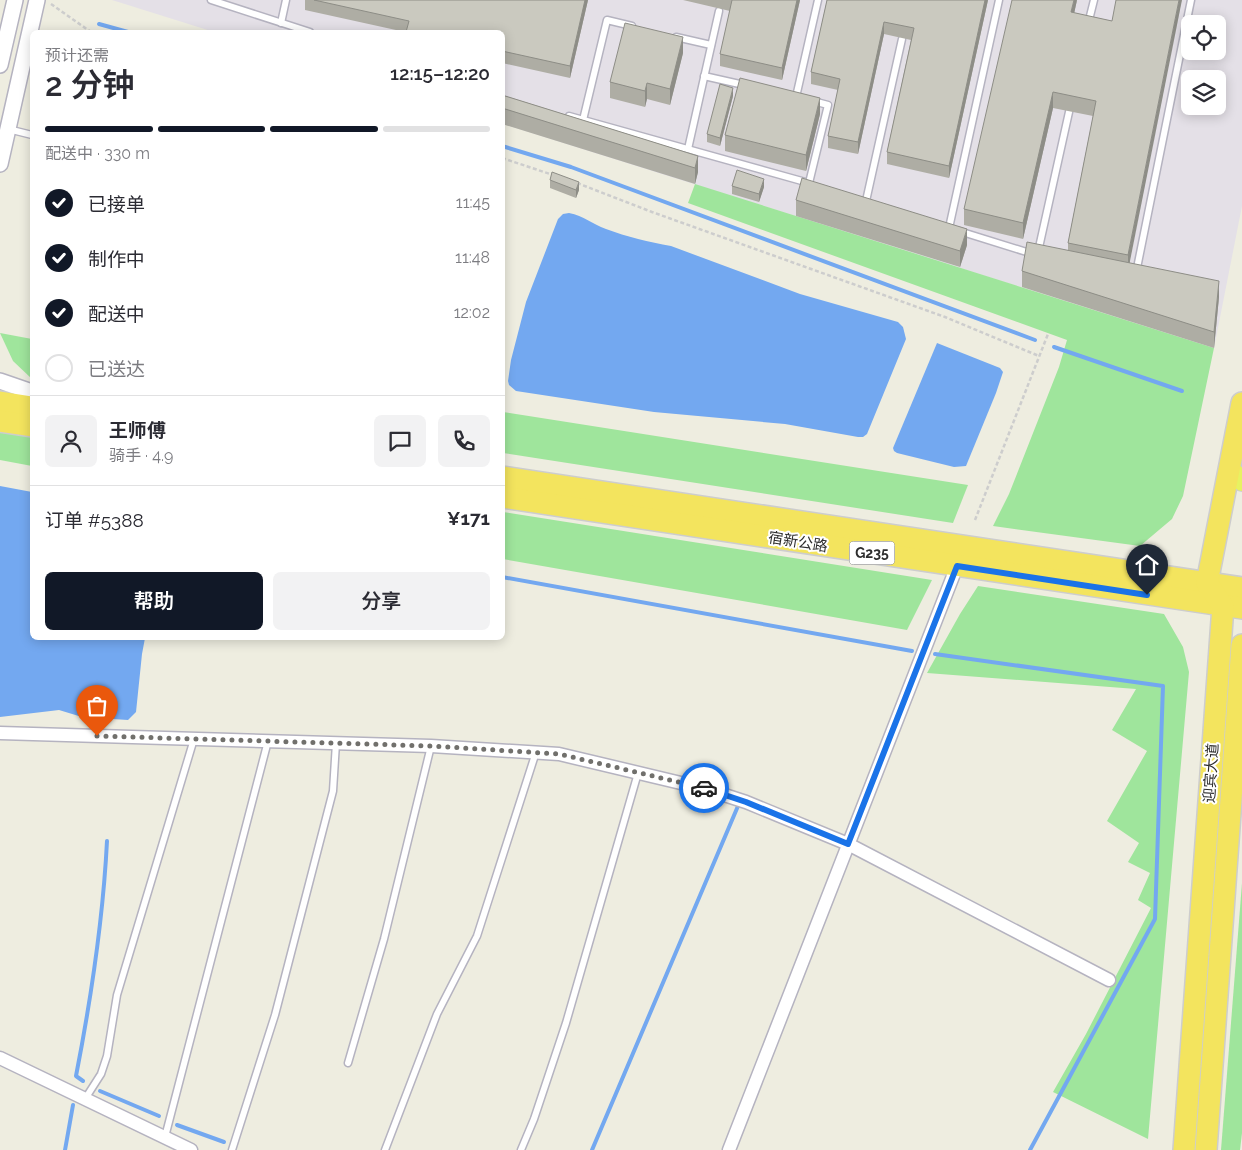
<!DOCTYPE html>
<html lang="zh">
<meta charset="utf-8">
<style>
:root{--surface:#fff;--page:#f2f2f3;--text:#2b2b33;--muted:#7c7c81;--line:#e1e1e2;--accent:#111827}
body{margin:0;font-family:Raleway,"Noto Sans SC",sans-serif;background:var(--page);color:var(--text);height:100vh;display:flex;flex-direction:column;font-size:19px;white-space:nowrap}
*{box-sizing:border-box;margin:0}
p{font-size:16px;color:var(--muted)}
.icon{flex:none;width:28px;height:28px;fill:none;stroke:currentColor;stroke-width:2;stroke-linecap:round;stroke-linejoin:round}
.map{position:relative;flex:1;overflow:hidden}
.drawer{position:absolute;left:30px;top:30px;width:475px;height:610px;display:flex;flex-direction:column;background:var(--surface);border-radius:8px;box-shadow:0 2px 12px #0003}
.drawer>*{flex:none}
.fabs{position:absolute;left:1181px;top:15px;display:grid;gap:10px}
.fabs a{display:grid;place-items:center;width:45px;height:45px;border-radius:8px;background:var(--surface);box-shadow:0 2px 12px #0003;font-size:25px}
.pin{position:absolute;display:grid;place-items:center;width:42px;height:42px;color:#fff;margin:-51px -21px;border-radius:50% 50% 50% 0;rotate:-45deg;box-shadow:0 0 5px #0007}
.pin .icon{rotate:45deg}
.courier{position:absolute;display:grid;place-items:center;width:50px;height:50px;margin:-25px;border:4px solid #1a73e8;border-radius:50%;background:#fff;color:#222;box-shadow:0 1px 6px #0007}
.summary em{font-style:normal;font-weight:600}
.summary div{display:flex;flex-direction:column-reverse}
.summary{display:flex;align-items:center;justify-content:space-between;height:85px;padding:0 15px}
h1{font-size:32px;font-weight:600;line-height:38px}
.bar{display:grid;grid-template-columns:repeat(4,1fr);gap:8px 5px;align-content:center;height:60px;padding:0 15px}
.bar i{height:6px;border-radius:4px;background:var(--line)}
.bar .current{background:var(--accent)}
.bar p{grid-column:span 4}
.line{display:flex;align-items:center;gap:12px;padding:0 15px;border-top:1px solid var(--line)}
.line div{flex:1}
.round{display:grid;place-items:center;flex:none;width:52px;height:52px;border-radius:8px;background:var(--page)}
ol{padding:0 15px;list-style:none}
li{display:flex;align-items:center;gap:15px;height:55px}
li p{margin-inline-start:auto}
li .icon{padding:5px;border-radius:50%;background:var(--accent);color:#fff;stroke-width:4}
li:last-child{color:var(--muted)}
li i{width:28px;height:28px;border:2px solid var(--line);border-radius:50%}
.action{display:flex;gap:10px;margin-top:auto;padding:10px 15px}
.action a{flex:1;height:58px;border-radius:8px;background:var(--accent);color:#fff;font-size:20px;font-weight:600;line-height:58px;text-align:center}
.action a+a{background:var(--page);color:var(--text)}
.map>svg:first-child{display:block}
</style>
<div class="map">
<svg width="1242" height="1150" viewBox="0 0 1242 1150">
<rect width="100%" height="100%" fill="#eeede0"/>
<path fill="#e4e0e7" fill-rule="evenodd" d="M112 0H1242V206L1214 348 503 124 502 32H214ZM1190 24H1218V51H1190ZM1190 79H1218V106H1190Z"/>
<g fill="#9fe59c">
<polygon points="695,184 1214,348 1183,496 1172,519 1140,546 993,526 1009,494 1059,367 1067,340 688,203"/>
<polygon points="0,333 32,339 32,379 13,361"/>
<polygon points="503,412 968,485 953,523 503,453"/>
<polygon points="0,432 32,437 32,466 0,460"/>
<polygon points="502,512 503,512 932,580 907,630 503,559"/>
<polygon points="978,586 1164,614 1183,647 1189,672 1148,1139 1053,1092 1086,1034 1151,908 1138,900 1150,873 1128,862 1139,843 1107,821 1147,751 1112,730 1136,689 927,673 960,614"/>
<polygon points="1242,883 1242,1133 1240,1150 1221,1150"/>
</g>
<g fill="#73a8f0">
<path d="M569 213C584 216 592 224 606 229 627 237 649 242 671 246L800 294 898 322 903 327 906 339 867 434 863 437H858L785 424 654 412 516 391 509 385 508 381 511 360 526 302 558 219 563 214Z"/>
<polygon points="937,343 1000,368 1003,372 996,393 966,466 954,467 897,453 894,451 893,448"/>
<polygon points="0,486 32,492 32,638 145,638 142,654 136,712 128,720 82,717 59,710 0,717"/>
</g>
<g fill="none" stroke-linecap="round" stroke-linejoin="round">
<g stroke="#73a8f0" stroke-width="4">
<polyline points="99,24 128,32"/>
<polyline points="502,146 571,167 1035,340"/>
<polyline points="1054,347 1182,391"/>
<polyline points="502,577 912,651"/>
<polyline points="935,654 1163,686 1155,919 1030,1150"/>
<path d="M83 1081 76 1076C91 999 103 920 107 841"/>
<polyline points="100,1091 159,1116"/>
<polyline points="177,1125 224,1142"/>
<polyline points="65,1150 73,1105"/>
<polyline points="592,1150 738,806"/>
</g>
<g stroke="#b5b3c0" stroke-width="9">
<g id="service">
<polyline points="211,0 310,32"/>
<polyline points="281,23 286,0"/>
<polyline points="1088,24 1094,0"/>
<polyline points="676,37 711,45"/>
<polyline points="704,76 744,85"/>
<polyline points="796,97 818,0"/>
<polyline points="569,116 809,183"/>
<polyline points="583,120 607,20 632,26"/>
<polyline points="8,129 32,135"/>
<polyline points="688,149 719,11"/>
<polyline points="809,183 828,105 813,101"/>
<polyline points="866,201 902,39"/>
<polyline points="949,228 999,0"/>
<polyline points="959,231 1033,254"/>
<polyline points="1038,252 1071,103"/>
<polyline points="1136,273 1191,0"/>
<polyline points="348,1063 384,939 431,746"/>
<polyline points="85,1099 101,1074 107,1056 117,995 194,739"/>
<polyline points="165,1137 268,741"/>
<polyline points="232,1150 275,1015 333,791 336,743"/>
<polyline points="385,1150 437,1014 477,936 536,752"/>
<polyline points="521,1150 534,1119 566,1023 638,773"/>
</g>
</g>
<g stroke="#b5b3c0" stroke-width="15">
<g id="minor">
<polyline points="0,733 431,746 559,754 706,789 746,802 848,844 1109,980"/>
<polyline points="0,1058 191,1150"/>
<polyline points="729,1150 957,566"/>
</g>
</g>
<g stroke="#b5b3c0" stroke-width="18">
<g id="tertiary">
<polyline points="0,65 15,0"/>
<polyline points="0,164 37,0"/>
<polyline points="0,381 32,392"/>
</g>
</g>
<g stroke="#cdcdcd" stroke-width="22">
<polyline id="primary" points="1229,469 1242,481"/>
</g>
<g stroke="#cdcdcd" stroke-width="24">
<g id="trunk">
<polyline points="0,402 32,407"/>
<polyline points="0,421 32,426"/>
<polyline points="502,477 1242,588"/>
<polyline points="502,497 1242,608"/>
<polyline points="1184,1150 1223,606 1207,583 1242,403"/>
<polyline points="1206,1150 1242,645"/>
</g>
</g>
<g stroke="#cdcdcd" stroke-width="2.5" stroke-dasharray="4 2.5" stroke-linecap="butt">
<polyline points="51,4 91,32"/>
<polyline points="502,158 553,175"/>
<polyline points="577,183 652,212 945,317 1039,356"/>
<polyline points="975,520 1048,334"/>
</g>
<use href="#service" stroke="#fff" stroke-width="6"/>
<use href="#minor" stroke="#fff" stroke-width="12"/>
<use href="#tertiary" stroke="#fff" stroke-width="15"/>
<use href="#primary" stroke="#e7f261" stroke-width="20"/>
<use href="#trunk" stroke="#f3e45e" stroke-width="21"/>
</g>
<g fill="#aeada4">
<polygon points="305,0 588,0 570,78 502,63 502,32 405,32 305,10"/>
<polygon points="683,0 800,0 782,80 720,66 720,54 730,11"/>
<polygon points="827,0 988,0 949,178 887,164 887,152 911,40 884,34 858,154 828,148 828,136 838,90 811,84 811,72"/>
<polygon points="1077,0 1074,13 1112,21 1130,263 1219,297 1214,348 1022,287 1022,271 1068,250 1068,243 1093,116 1053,108 1023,239 964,225 964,209"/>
<polygon points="683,53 670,105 647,99 645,107 610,98 610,82"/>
<polygon points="502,95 698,156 698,172 695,184 502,124"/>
<polygon points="733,96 720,146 707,142 707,134"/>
<polygon points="820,114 806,171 725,151 725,135"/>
<polygon points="550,180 579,190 576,198 550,188"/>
<polygon points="732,186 764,187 759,202 732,194"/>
<polygon points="796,200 967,245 960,267 796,216"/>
</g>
<g fill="#8d8d86">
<polygon points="585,0 588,0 570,78 570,66"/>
<polygon points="797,0 800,0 782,80 782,68"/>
<polygon points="985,0 988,0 949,178 949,166"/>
<polygon points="1074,0 1077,0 1071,28 1071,12"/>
<polygon points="1179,0 1182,0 1128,271 1128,255"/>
<polygon points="884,22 884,34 858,154 858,142"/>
<polygon points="683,37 683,53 670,105 670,89"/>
<polygon points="647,83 647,99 645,107 645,91"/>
<polygon points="733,88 733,96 720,146 720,138"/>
<polygon points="1053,92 1053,108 1023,239 1023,223"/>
<polygon points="820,98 820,114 806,171 806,155"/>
<polygon points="698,156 698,172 695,184 695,168"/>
<polygon points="764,179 764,187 759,202 759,194"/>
<polygon points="579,182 579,190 576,198 576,190"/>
<polygon points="967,229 967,245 960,267 960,251"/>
<polygon points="1219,281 1219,297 1214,348 1214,332"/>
</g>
<g fill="#cac9bf" stroke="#8d8d86">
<polygon points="314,0 585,0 570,66 502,51 502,32 406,32 409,21"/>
<polygon points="732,0 797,0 782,68 720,54"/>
<polygon points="827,0 985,0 949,166 887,152 914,28 884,22 858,142 828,136 840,79 811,72"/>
<polygon points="1012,0 1074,0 1071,12 1112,21 1116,0 1179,0 1128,255 1068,243 1096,101 1053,92 1023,223 964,209"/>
<polygon points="625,23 683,37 670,89 647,83 645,91 610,82"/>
<polygon points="740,78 820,98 806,155 725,135"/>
<polygon points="720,84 733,88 720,138 707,134"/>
<polygon points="502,95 698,156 695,168 502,108"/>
<polygon points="737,170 764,179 759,194 732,186"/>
<polygon points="552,172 579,182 576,190 550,180"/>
<polygon points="802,178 967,229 960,251 796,200"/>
<polygon points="1027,242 1219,281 1214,332 1022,271"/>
</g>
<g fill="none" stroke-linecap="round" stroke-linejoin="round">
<polyline stroke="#71706c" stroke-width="5" stroke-dasharray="0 9" points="97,736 431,746 559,754 704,788"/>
<polyline stroke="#1a73e8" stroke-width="6" points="704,788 746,802 848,844 957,566 1147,595"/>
</g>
<g text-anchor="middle" stroke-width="4" stroke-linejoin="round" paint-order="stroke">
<rect fill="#fff" stroke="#6c6c6c" stroke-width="1" x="849.5" y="541.5" width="45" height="23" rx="4"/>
<g font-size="14" font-weight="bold" fill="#2d2d2d">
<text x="872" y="558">G235</text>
</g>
<g font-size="15" fill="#2d2d2d" stroke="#fff">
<text transform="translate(798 542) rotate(9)" y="5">宿新公路</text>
<text transform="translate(1211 773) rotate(-86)" y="5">迎宾大道</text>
</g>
</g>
</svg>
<div class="fabs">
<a><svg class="icon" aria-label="locate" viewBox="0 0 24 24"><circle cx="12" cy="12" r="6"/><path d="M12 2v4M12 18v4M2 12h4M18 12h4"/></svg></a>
<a><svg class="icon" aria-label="layers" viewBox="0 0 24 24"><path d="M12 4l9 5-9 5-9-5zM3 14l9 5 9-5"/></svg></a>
</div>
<div class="pin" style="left:97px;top:736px;background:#ea580c"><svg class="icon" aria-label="bag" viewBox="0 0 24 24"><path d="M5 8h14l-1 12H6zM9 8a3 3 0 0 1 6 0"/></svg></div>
<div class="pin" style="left:1147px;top:595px;background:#1f2937"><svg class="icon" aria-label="home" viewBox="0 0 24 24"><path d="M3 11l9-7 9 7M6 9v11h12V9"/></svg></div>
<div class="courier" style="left:704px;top:788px"><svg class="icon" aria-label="car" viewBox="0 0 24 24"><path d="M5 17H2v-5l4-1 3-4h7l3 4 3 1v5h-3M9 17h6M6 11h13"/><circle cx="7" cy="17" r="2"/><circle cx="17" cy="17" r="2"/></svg></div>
<section class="drawer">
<div class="summary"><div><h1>2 分钟</h1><p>预计还需</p></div><em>12:15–12:20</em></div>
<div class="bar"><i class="current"></i><i class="current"></i><i class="current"></i><i></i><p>配送中 · 330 m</p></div>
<ol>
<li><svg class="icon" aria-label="check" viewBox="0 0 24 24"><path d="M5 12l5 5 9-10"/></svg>已接单<p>11:45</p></li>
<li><svg class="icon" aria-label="check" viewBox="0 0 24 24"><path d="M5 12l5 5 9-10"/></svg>制作中<p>11:48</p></li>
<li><svg class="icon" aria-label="check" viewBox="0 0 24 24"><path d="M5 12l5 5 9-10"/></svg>配送中<p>12:02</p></li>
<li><i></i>已送达</li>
</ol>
<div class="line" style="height:90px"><a class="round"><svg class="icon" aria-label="person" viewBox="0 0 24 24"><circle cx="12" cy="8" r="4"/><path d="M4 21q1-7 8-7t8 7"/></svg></a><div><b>王师傅</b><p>骑手 · 4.9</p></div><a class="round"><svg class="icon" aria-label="chat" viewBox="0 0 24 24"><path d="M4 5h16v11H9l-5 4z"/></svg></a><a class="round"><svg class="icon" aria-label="phone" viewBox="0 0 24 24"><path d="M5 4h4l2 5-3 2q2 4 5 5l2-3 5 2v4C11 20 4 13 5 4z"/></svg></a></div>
<div class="line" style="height:65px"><div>订单 #5388</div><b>¥171</b></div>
<div class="action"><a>帮助</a><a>分享</a></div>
</section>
</div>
